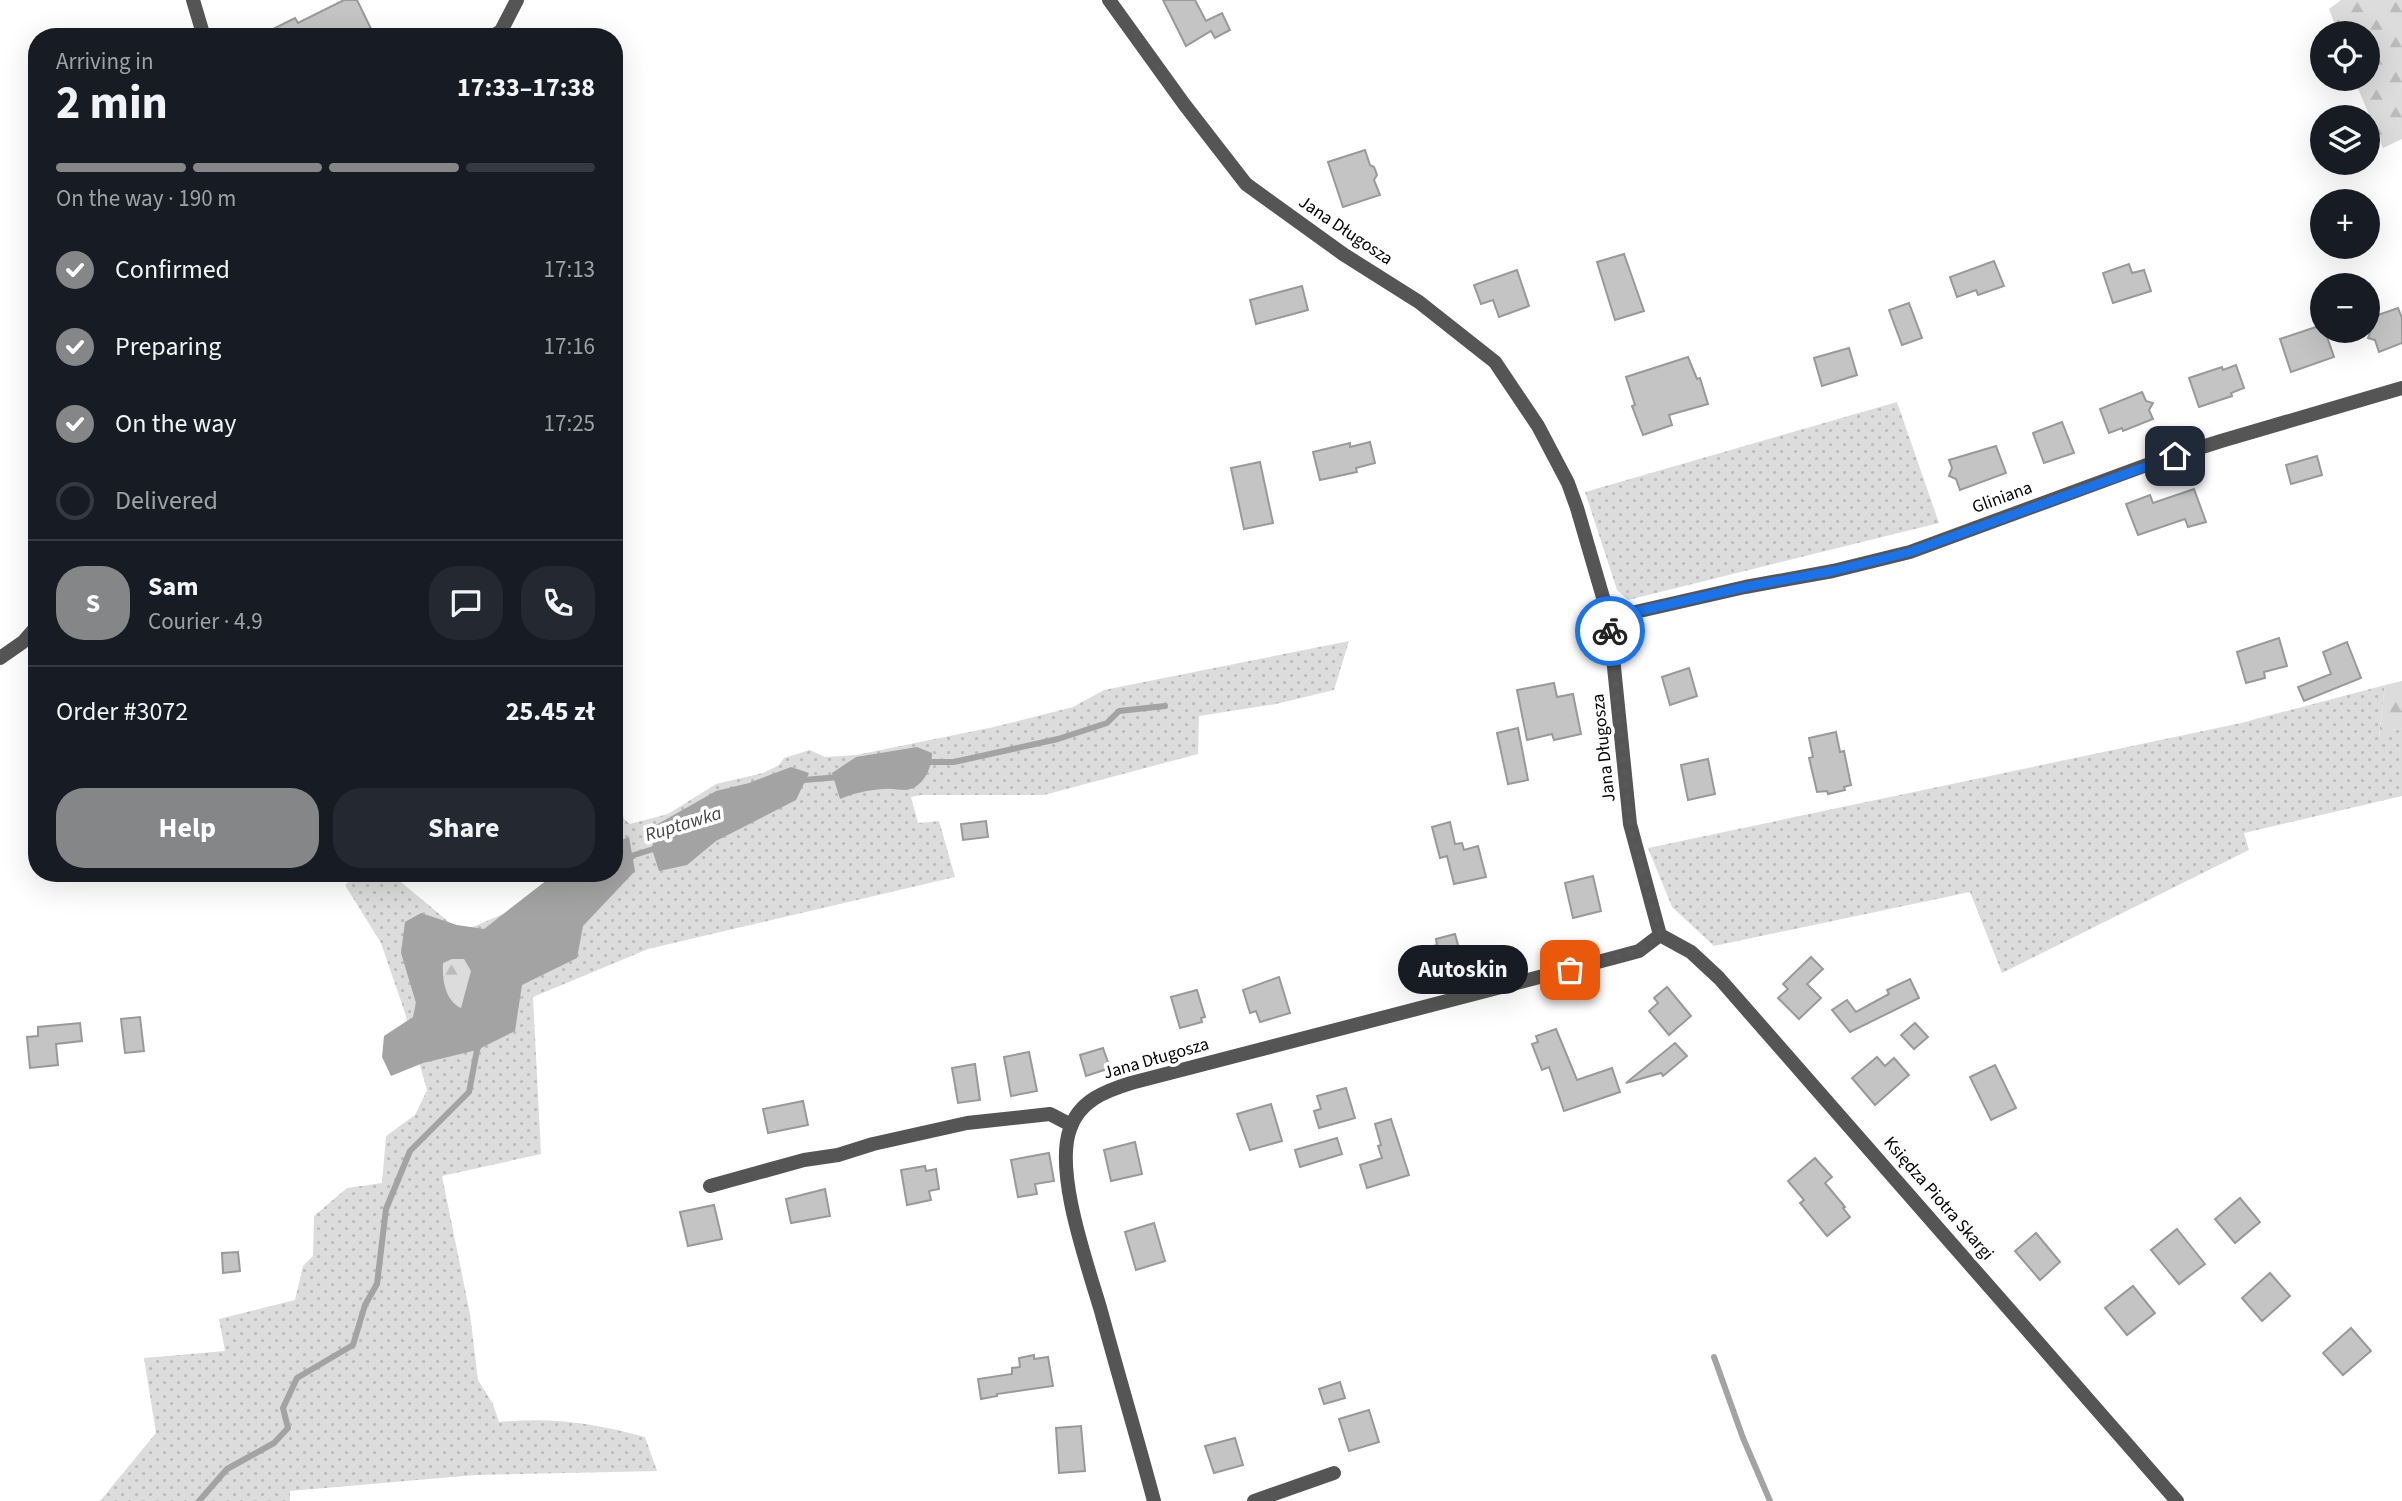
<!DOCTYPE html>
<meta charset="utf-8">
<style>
:root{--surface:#171b24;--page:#242831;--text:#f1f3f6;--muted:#9ea1a6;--line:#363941;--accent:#858687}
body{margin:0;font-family:"Source Sans 3",sans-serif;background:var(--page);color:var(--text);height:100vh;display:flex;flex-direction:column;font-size:26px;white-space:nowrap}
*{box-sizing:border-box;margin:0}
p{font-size:23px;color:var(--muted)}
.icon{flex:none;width:38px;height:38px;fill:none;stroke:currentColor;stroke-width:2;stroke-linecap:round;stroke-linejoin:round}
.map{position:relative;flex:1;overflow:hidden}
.drawer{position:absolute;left:28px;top:28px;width:595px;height:854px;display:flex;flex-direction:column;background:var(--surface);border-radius:28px;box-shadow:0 7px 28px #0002}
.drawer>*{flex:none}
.controls{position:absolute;left:2310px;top:21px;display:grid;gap:14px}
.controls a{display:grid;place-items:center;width:70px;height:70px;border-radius:50%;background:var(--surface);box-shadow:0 7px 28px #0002;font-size:35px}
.pin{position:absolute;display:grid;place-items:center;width:60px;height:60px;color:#fff;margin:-30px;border-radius:14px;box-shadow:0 4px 10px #0006}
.courier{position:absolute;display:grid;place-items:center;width:70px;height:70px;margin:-35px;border:5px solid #1a73e8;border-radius:50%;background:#fff;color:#222;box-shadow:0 2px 9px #0007}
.bubble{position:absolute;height:49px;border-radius:24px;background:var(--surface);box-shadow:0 7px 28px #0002;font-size:23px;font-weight:700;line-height:49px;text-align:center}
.overview em{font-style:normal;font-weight:700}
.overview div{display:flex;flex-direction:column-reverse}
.overview{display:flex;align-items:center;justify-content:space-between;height:119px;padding:0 28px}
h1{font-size:46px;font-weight:700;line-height:52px}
.bar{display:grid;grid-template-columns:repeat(4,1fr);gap:10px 7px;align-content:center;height:84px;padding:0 28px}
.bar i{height:9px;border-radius:5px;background:var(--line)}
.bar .on{background:var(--accent)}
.bar p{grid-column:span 4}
.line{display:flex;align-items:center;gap:18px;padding:0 28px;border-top:2px solid var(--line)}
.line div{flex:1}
.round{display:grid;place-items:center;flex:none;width:74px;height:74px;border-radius:28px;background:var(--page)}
ol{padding:0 28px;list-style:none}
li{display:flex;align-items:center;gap:21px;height:77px}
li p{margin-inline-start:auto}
li .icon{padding:7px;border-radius:50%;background:var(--accent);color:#fff;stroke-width:4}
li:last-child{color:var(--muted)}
li i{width:38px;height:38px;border:4px solid var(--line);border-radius:50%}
.button{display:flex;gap:14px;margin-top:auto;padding:14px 28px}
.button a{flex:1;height:80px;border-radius:28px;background:var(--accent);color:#fff;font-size:28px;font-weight:700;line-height:80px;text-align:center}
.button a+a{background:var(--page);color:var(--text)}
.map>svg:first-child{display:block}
</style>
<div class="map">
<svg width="2402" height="1501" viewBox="0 0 2402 1501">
<defs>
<pattern id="green-dots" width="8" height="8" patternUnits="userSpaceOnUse" patternTransform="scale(1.75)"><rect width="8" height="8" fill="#dcdcdc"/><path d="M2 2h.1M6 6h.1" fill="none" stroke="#bbb" stroke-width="1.8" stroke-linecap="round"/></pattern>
<pattern id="forest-firs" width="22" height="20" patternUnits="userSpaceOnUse" patternTransform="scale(1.75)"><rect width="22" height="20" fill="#dcdcdc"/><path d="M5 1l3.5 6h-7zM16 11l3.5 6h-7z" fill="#bbb"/></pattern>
</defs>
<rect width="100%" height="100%" fill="#fff"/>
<g fill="url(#green-dots)">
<polygon points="1897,402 1939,523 1628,600 1617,590 1585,492"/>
<path d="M1349 641 1334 690 1276 704 1199 716 1198 754 1044 795H921L911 797 918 823 939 821 955 877 648 949 533 997 541 1154 442 1176 470 1314 478 1380 493 1404 499 1422C552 1417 593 1423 645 1437L657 1471 476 1475 290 1491V1501H100L156 1433 144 1358 225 1351 219 1319 295 1300 303 1266 313 1256 314 1216 347 1188 382 1183 386 1136 415 1115 427 1090 405 1013 381 943 345 885 360 873H390L461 932 526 904 614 873V786L624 819 630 824 668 814 716 784 763 773 779 765 784 758 810 750 825 757 856 755 994 727 1073 707 1104 690Z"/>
<polygon points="2385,685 2379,736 2402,728 2402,796 2244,833 2249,850 2002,973 1970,892 1714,946 1672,907 1648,848 2241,723"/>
</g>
<g fill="url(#forest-firs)">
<polygon points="2341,0 2402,0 2402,139 2383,148 2354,79 2368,79 2368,33 2338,33 2329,9"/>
<polygon points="2402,681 2402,728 2379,737 2385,685"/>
<path d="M452 959H464L471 971 461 1008C446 1000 442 980 443 963Z"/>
</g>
<g fill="#a3a3a3" fill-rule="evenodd">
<path d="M917 747 932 753C932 768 923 788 906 790 898 790 891 788 883 789 868 790 854 793 840 799L832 773 856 757Z"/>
<polygon points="791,767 809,773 796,800 716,841 687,865 659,871 652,849 656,825 716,791 749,783"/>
<path d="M629 837 635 871 583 926 577 958 522 985 515 1031 477 1050 423 1063 391 1076 382 1057 384 1036 413 1017 416 1003 401 953 405 922 421 913 457 925 484 929 556 873H614V843ZM452 959H464L471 971 461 1008C445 1001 442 979 443 963Z"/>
</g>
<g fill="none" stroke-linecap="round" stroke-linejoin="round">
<g stroke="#a3a3a3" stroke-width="6">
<polyline points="925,762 954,762 1058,739 1107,723 1119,711 1165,706"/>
<polyline points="799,783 804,780 839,777"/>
<polyline points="628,860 634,855 660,847"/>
<polyline points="1714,1357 1743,1438 1770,1501"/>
<polyline points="199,1501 227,1469 274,1443 288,1428 283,1408 297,1378 353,1345 365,1305 377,1284 386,1209 410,1151 469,1092 477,1050 480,1043"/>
</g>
</g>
<g fill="#c4c4c4" stroke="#999" stroke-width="2">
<polygon points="344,0 357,0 375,37 257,37 295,18 298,23"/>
<polygon points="1163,0 1195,0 1206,21 1222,13 1230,30 1215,38 1211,31 1186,46"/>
<polygon points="1365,150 1370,165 1374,167 1377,175 1374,180 1380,195 1343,207 1328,162"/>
<polygon points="1624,254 1644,311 1615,320 1597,262"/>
<polygon points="1994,261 2004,286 1978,295 1976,290 1957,297 1950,277"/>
<polygon points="2129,264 2132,273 2144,270 2151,291 2113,303 2103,273"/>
<polygon points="1517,270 1529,306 1499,317 1493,300 1481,304 1474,285"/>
<polygon points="1302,286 1308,310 1256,324 1250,300"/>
<polygon points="1909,303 1922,338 1902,345 1889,310"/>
<polygon points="2398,308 2402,318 2402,343 2379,352 2375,340 2368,338 2374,322 2372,317"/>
<polygon points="2322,325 2322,331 2325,331 2334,357 2291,372 2280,339"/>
<polygon points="1849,348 1857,375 1822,386 1814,358"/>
<polygon points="1688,357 1697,379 1700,378 1708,404 1669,415 1672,425 1643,435 1632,406 1635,405 1626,377"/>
<polygon points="2236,365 2244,388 2231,393 2232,396 2199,407 2189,378 2222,367 2223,370"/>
<polygon points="2142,392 2146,401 2153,403 2149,410 2153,419 2123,431 2122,428 2109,433 2100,409"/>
<polygon points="2062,422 2074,453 2044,463 2033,433"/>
<polygon points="1370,442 1375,463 1356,468 1357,472 1320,480 1313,452 1350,443 1350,447"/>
<polygon points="1996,446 2006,473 1960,490 1956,479 1949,476 1952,468 1949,460"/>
<polygon points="2317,456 2322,475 2291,484 2286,465"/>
<polygon points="1260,462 1273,523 1244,529 1231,468"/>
<polygon points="2194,489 2206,522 2188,527 2185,519 2138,535 2126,504 2150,495 2153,503"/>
<polygon points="2279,638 2287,666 2264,672 2265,678 2246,683 2237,652"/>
<polygon points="2347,642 2361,678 2304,701 2298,687 2331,674 2323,652"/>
<polygon points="1689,668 1697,696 1670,705 1662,677"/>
<polygon points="1554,683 1557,697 1573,694 1581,734 1554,740 1552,734 1527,740 1517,690"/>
<polygon points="1518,728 1528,780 1508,784 1497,733"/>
<polygon points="1836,732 1840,752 1844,751 1851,785 1844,787 1845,790 1828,794 1827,791 1817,792 1809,758 1813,757 1809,738"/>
<polygon points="1708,759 1715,794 1688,800 1681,765"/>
<polygon points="986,821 988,837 963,840 961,824"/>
<polygon points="1450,822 1455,844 1462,843 1464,850 1478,846 1486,877 1454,884 1447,856 1440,858 1432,827"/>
<polygon points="1593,876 1601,911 1573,918 1565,883"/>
<polygon points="1455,934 1463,963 1436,970 1430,947 1437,945 1436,939"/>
<polygon points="1811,957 1823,969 1807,984 1821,998 1799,1019 1778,998 1788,989 1783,984"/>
<polygon points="1279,977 1290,1013 1260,1022 1256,1011 1250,1013 1243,990"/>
<polygon points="1910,979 1919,998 1850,1032 1832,1010 1847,1000 1856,1012 1889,994 1887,990"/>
<polygon points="1667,987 1691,1016 1669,1035 1649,1011 1658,1003 1654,998"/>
<polygon points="1197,990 1205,1017 1201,1018 1202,1022 1180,1028 1171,997"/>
<polygon points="140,1017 144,1051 125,1053 121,1019"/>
<polygon points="80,1023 82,1041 56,1044 58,1065 30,1068 27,1037 38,1036 38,1027"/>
<polygon points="1915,1023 1928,1037 1914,1049 1901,1035"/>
<polygon points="1556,1029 1577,1080 1612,1068 1620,1092 1564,1111 1549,1067 1542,1070 1532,1044 1538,1042 1536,1036"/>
<polygon points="1675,1043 1687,1056 1663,1076 1661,1073 1626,1083"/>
<polygon points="1103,1048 1110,1068 1086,1076 1080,1055"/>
<polygon points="1029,1052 1037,1091 1011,1096 1004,1057"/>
<polygon points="1877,1057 1885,1066 1894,1058 1909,1075 1875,1105 1852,1078"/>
<polygon points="975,1064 980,1100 958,1103 952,1068"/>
<polygon points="1995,1065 2016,1108 1991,1120 1970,1077"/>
<polygon points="1346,1088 1355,1118 1319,1128 1314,1111 1321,1109 1317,1096"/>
<polygon points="803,1101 808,1125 768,1133 763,1109"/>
<polygon points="1271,1104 1282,1141 1250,1150 1237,1114"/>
<polygon points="1391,1119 1409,1175 1367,1188 1360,1165 1382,1158 1378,1146 1381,1145 1375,1124"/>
<polygon points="1337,1138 1342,1154 1300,1167 1295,1150"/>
<polygon points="1135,1142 1142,1174 1111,1181 1104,1150"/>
<polygon points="1049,1153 1054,1181 1035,1184 1037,1194 1018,1197 1011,1160"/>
<polygon points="1815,1158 1832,1177 1825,1183 1845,1207 1843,1208 1850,1217 1827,1236 1800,1203 1804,1200 1788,1181"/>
<polygon points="925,1166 926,1171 936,1169 939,1189 929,1191 931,1200 907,1205 901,1170"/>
<polygon points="825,1189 830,1216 791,1223 786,1199"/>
<polygon points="2240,1198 2260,1222 2235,1243 2215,1219"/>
<polygon points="714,1205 722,1239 688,1246 680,1212"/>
<polygon points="1154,1223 1165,1261 1136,1270 1125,1232"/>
<polygon points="2177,1229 2205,1264 2179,1284 2151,1250"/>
<polygon points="2036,1233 2060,1262 2040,1280 2015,1251"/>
<polygon points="238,1252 240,1271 223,1273 222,1253"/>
<polygon points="2270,1273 2290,1296 2262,1321 2242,1298"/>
<polygon points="2133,1286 2155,1313 2127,1335 2105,1308"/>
<polygon points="2351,1328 2371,1351 2343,1375 2323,1353"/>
<polygon points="1034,1355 1034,1359 1048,1357 1053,1386 997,1394 997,1396 981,1399 978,1379 1012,1374 1012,1368 1020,1367 1019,1358"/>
<polygon points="1340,1382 1345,1398 1324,1404 1319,1389"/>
<polygon points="1369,1410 1379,1442 1349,1451 1339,1419"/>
<polygon points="1081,1426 1085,1471 1059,1473 1056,1428"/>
<polygon points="1235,1438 1243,1465 1214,1473 1205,1446"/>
</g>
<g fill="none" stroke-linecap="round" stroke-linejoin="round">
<g stroke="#555" stroke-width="14">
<polyline points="193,0 204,37"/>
<polyline points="1109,0 1184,104 1246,184 1343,254 1419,302 1495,362 1538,426 1568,483 1577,508 1609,618 1630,824 1660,935"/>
<polyline points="491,37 501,31 517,0"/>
<polyline points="1609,618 1745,587 1833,571 1910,552 2152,463 2221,441 2402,388"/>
<polyline points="0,658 23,642 37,626"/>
<polyline points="1660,935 1691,952 1719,978 2177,1501"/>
<polyline points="710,1186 804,1160 838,1155 873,1144 967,1123 1050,1114 1071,1125"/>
<path d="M1154 1501C1137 1437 1118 1374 1101 1311 1088 1266 1054 1173 1070 1129 1079 1101 1105 1091 1131 1083L1613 958 1639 951 1660 935"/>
<polyline points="1254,1501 1334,1473"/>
</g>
</g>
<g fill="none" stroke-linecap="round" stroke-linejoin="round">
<polyline stroke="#595959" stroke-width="7" stroke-dasharray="0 12.6" points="1570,970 1639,950 1660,934 1630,824 1610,631"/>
<polyline stroke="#1a73e8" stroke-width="9" points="1610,631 1609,618 1745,587 1833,571 1910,552 2175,456"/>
</g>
<g text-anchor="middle" stroke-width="7" stroke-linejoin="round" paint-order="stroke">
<g font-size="18" fill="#000" stroke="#fff">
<text transform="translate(1346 230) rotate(34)" y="6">Jana Długosza</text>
<text transform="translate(2002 497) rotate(-20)" y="6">Gliniana</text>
<text transform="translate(1603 748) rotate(-96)" y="6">Jana Długosza</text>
<text transform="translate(1156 1058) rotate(-16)" y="6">Jana Długosza</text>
<text transform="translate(1939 1198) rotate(49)" y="6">Księdza Piotra Skargi</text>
</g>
<g font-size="19" font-style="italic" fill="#444" stroke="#fff">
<text transform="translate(683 823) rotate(-17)" y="7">Ruptawka</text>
</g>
</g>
</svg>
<div class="controls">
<a><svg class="icon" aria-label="locate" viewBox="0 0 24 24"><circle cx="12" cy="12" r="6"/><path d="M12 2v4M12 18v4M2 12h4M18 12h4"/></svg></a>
<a><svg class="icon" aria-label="layers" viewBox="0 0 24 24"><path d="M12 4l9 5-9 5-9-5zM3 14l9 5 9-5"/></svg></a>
<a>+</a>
<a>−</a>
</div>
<div class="pin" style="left:1570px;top:970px;background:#ea580c"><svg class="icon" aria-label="bag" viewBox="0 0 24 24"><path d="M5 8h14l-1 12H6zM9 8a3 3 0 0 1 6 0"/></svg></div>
<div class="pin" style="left:2175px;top:456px;background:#1f2937"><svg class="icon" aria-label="home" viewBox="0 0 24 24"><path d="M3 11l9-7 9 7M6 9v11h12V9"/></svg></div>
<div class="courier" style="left:1610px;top:631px"><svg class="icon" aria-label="bike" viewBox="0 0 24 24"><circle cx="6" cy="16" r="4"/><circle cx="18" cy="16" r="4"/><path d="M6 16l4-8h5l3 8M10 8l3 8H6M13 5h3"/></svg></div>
<div class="bubble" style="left:1398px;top:945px;width:130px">Autoskin</div>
<section class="drawer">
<div class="overview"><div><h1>2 min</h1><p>Arriving in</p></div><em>17:33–17:38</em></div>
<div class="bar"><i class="on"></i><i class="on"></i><i class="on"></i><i></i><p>On the way · 190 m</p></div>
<ol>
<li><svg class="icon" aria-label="check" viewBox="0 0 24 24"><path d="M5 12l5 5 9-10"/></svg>Confirmed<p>17:13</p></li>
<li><svg class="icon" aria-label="check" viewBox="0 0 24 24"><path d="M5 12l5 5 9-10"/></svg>Preparing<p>17:16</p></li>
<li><svg class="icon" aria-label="check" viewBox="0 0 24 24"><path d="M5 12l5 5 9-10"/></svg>On the way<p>17:25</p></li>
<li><i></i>Delivered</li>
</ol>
<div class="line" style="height:126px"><b class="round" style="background:var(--accent);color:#fff">S</b><div><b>Sam</b><p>Courier · 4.9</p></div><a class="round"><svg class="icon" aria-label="chat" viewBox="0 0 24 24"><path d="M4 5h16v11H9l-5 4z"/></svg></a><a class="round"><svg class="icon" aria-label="phone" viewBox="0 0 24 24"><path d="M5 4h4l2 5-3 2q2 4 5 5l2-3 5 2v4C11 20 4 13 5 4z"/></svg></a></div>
<div class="line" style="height:91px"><div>Order #3072</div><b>25.45 zł</b></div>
<div class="button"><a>Help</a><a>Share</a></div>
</section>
</div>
